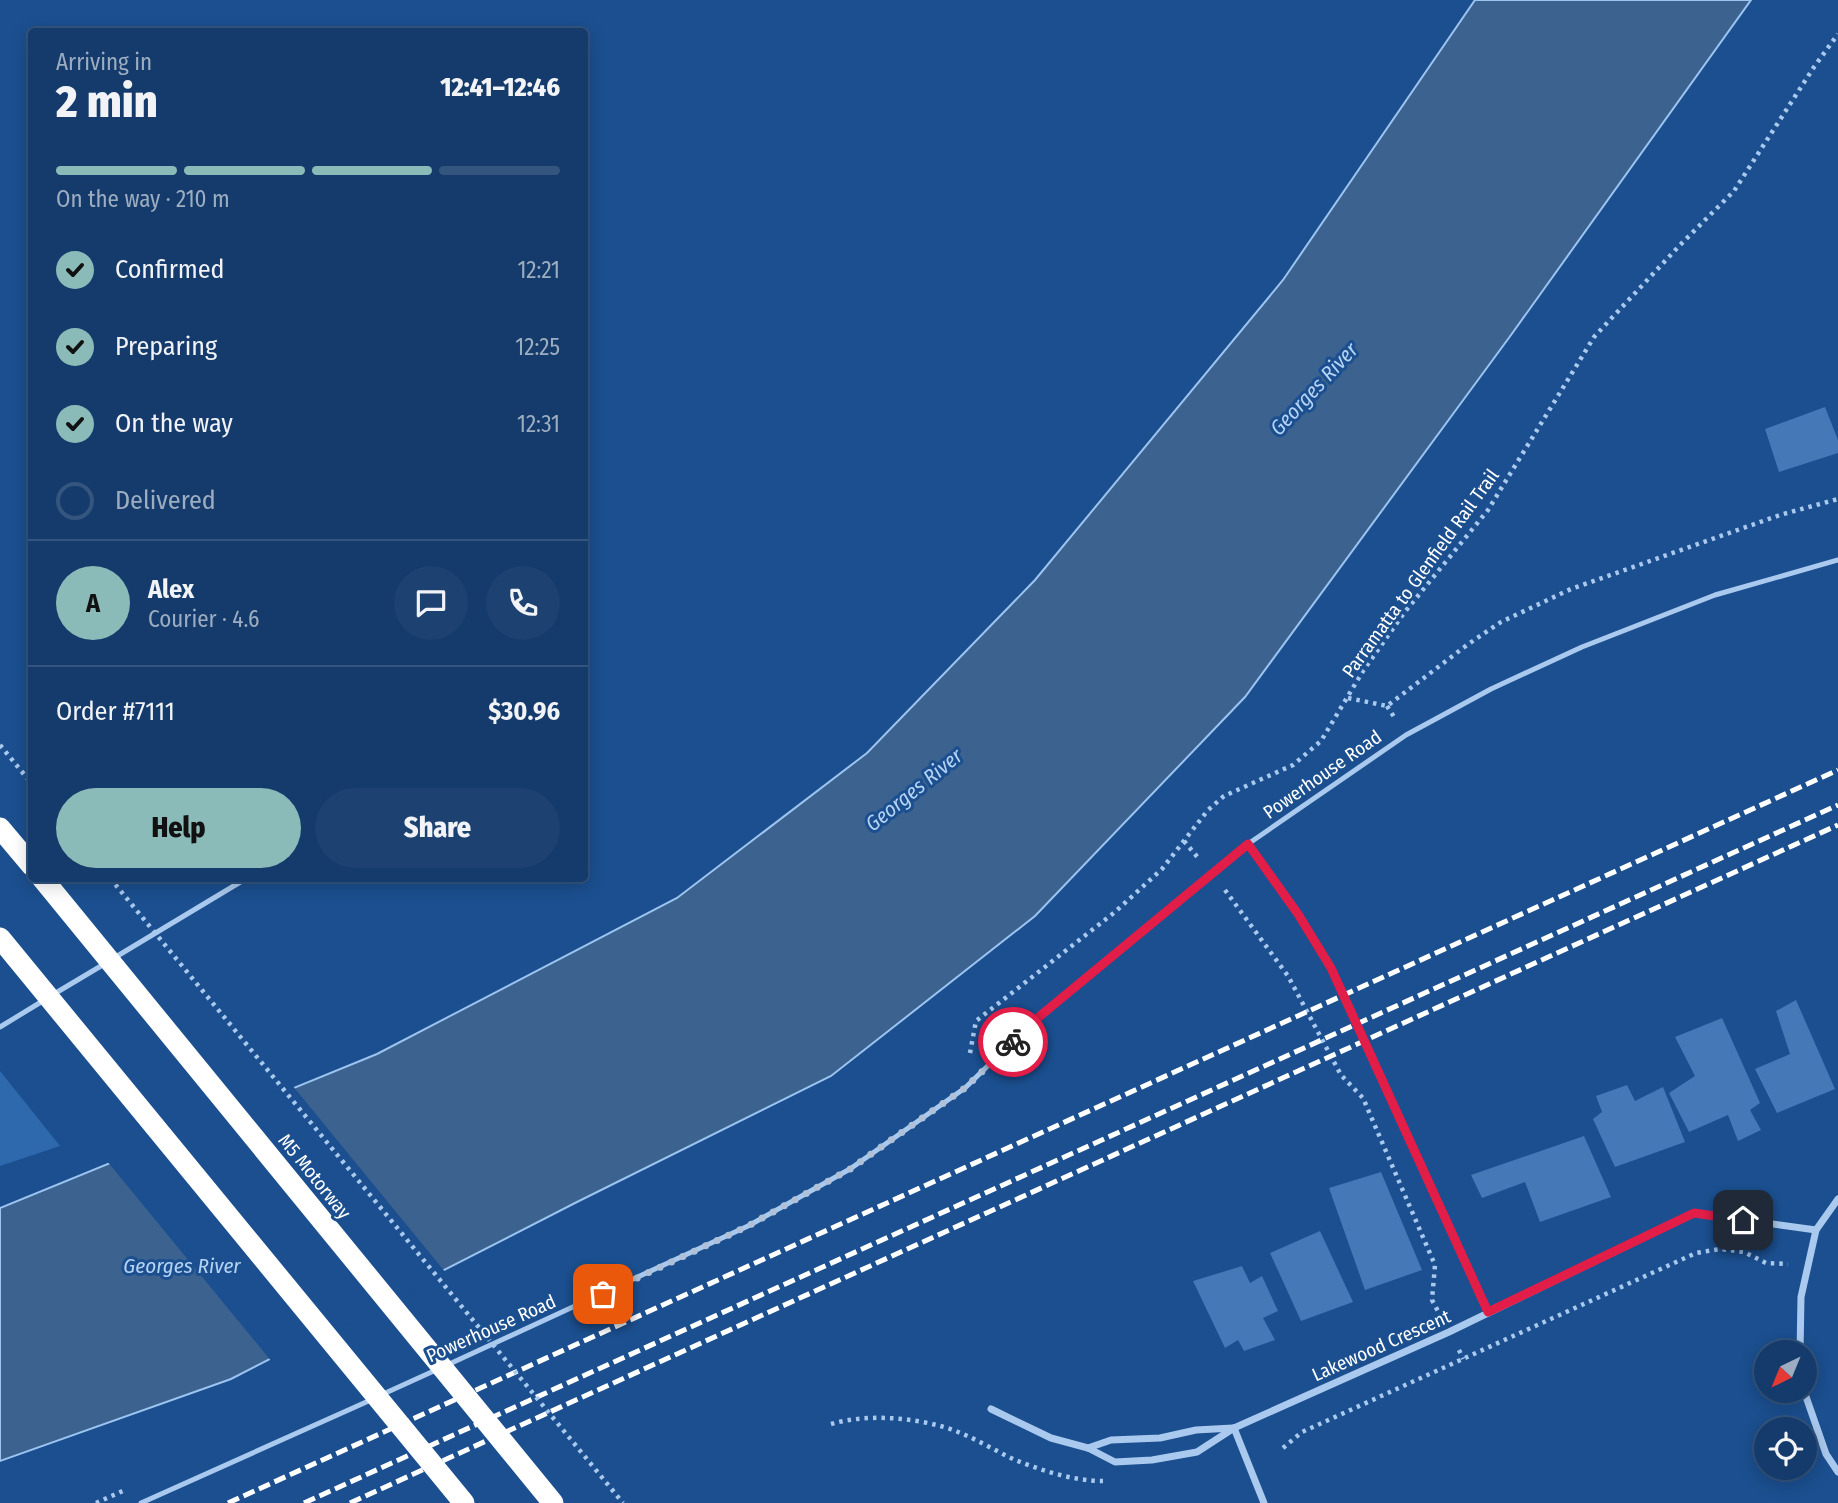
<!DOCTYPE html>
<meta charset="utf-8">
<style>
:root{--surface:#143b6b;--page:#1d4271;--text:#f1f3f6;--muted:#9dadc1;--line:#33557e;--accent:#8bbbb9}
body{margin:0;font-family:"Fira Sans Condensed",sans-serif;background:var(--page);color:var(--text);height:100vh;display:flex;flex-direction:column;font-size:26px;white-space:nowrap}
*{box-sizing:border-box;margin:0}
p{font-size:23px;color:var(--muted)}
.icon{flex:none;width:38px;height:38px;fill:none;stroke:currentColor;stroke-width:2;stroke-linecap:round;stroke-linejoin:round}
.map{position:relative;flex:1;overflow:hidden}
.details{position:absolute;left:28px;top:28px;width:560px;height:854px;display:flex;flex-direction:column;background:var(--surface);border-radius:7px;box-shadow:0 4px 18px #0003,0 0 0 2px var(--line)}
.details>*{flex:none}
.needle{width:46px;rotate:223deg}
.buttons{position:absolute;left:1754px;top:1340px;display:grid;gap:14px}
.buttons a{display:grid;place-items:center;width:63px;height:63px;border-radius:50%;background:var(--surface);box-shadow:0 4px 18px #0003,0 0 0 2px var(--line);font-size:35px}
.pin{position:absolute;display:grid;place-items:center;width:60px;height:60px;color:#fff;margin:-30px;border-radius:14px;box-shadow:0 4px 10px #0006}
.courier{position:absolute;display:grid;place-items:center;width:70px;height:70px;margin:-35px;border:5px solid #e11d48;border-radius:50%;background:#fff;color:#222;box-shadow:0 2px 9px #0007}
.head em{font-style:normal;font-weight:800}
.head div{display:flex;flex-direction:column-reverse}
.head{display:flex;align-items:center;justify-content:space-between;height:119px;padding:0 28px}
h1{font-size:46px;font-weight:800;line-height:52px}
.bar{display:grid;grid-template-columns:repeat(4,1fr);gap:10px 7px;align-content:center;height:84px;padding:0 28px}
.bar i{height:9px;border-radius:5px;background:var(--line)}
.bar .selected{background:var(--accent)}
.bar p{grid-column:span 4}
.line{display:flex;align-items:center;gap:18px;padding:0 28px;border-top:2px solid var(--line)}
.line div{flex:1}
.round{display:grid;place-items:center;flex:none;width:74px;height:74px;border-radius:37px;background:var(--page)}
ol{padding:0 28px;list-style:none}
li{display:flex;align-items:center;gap:21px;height:77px}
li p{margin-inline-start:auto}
li .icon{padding:7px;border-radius:50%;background:var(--accent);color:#111;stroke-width:4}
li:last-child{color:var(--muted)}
li i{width:38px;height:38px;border:4px solid var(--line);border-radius:50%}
.cta{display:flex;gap:14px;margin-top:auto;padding:14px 28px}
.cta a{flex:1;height:80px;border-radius:42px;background:var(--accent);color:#111;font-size:28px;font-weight:800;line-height:80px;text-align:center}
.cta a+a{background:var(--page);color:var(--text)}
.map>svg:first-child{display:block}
</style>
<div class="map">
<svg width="1838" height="1503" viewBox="0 0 1838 1503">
<rect width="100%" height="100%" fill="#1b4f8f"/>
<polygon fill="#2e69ad" points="0,1071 60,1146 0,1166"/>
<polygon fill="#3c6290" stroke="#9cc4f0" stroke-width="2" points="1475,0 1751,0 1511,335 1245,697 1035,916 831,1076 577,1202 231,1379 0,1461 0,1208 377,1054 677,898 867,753 1035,580 1283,280"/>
<polygon fill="#1b4f8f" points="292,1085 446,1273 272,1362 107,1161"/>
<g fill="#4478b7">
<polygon points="1825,407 1838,440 1838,453 1779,472 1765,429"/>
<polygon points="1796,1000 1835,1089 1777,1113 1755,1069 1790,1054 1776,1011"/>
<polygon points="1722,1018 1760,1103 1750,1110 1761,1130 1738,1141 1728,1115 1689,1132 1669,1093 1695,1076 1675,1037"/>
<polygon points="1627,1085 1635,1101 1663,1087 1685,1142 1615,1167 1593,1119 1602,1112 1596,1096"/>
<polygon points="1584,1136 1611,1197 1540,1222 1525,1182 1482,1198 1471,1175"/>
<polygon points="1381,1172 1422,1270 1365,1290 1329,1188"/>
<polygon points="1320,1231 1353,1302 1301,1321 1270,1253"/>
<polygon points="1242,1266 1250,1283 1262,1276 1278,1311 1263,1318 1275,1340 1244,1351 1238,1340 1225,1348 1193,1281"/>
</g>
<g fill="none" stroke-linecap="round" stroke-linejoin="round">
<g stroke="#a9c9ee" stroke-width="4.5" stroke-dasharray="3.5 5" stroke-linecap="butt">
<polyline points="1348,698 1387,706 1467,645 1501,622 1571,589 1780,515 1838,499"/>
<polyline points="1387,706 1396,720"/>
<polyline points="0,745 32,784"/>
<polyline points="1184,841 1199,859"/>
<polyline points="1225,890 1288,976 1341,1075 1363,1098 1435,1265 1432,1300 1440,1315"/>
<polyline points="970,1053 976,1021 1115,912 1162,869 1208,810 1224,796 1293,765 1321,741 1363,671 1404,613 1488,510 1594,337 1680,245 1734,191 1814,67 1838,34"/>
<polyline points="1459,1350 1463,1359"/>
<path d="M831 1424C866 1414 909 1417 944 1427 968 1434 990 1448 1013 1459 1040 1470 1073 1481 1103 1481"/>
<polyline points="1283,1448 1302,1432 1696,1253 1720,1249 1744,1252 1766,1263 1788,1264"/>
<polyline points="96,1503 125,1490"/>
</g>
<g stroke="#a9c9ee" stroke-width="5">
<polyline points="114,958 247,878"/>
<polyline points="54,994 106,963"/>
<polyline points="0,1027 46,999"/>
<polyline points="445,1366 748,1226 850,1169 965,1088 1040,1015 1248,844 1406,735 1491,689 1582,647 1715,595 1838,560"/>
<polyline points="381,1395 436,1370"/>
<polyline points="141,1503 373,1399"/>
</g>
<g stroke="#a9c9ee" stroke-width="7">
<polyline points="1248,844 1298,914 1331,968 1488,1312"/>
<polyline points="1800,1353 1801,1297 1816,1230 1838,1199"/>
<polyline points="1804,1391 1826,1454 1838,1472"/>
<polyline points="991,1409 1051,1438 1088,1448 1115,1462 1152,1460 1197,1452 1234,1428 1449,1332 1694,1213 1816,1230"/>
<polyline points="1234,1428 1264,1503"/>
<polyline points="1088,1448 1111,1440 1160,1438 1196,1430 1233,1428"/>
</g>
<polyline stroke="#fff" stroke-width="21" points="0,828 32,866"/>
<g stroke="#fff" stroke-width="5" stroke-dasharray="12 5" stroke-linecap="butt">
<polyline points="228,1503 1838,770"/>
<polyline points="304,1503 1838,805"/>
<polyline points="350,1503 1838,825"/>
</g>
<polyline stroke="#a9c9ee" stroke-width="4.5" stroke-dasharray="3.5 5" stroke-linecap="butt" points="110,878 623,1503"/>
<g stroke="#fff" stroke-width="21">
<polyline points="42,878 553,1503"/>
<polyline points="0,938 464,1503"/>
</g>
</g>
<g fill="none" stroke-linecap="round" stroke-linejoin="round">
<polyline stroke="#afc1d8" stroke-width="7" stroke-dasharray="0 12.6" points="603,1294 748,1226 850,1169 965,1088 1013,1042"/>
<polyline stroke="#e11d48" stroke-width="9" points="1013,1042 1040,1016 1248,844 1298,914 1331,968 1488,1312 1694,1213 1743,1220"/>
</g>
<g text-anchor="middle" stroke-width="6" stroke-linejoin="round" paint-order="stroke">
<g font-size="19" fill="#fff" stroke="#1b4f8f">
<text transform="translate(1420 573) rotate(-54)" y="7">Parramatta to Glenfield Rail Trail</text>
<text transform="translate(1322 774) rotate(-35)" y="7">Powerhouse Road</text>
<text transform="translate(315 1176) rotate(51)" y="7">M5 Motorway</text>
<text transform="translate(491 1328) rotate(-24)" y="7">Powerhouse Road</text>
<text transform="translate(1381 1345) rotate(-24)" y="7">Lakewood Crescent</text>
</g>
<g font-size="21" font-style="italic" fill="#b5d3f5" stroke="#1b4f8f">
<text transform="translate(1314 389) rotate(-47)" y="7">Georges River</text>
<text transform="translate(914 790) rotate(-39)" y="7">Georges River</text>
<text x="182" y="1273">Georges River</text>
</g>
</g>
</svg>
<div class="buttons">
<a><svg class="needle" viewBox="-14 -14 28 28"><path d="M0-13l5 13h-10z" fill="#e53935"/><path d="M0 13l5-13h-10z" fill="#9dadc1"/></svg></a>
<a><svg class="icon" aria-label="locate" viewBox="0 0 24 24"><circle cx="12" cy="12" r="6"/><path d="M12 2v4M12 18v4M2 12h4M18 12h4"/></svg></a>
</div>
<div class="pin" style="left:603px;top:1294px;background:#ea580c"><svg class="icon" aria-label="bag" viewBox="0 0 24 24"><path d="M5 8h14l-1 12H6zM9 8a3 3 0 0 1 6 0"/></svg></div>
<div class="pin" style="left:1743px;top:1220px;background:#1f2937"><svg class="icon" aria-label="home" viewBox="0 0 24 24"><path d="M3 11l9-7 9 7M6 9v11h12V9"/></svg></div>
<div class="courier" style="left:1013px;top:1042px"><svg class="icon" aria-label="bike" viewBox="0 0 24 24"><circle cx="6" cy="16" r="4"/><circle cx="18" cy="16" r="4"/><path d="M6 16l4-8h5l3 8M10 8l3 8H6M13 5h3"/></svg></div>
<section class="details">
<div class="head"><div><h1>2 min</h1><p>Arriving in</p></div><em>12:41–12:46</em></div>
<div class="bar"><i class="selected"></i><i class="selected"></i><i class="selected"></i><i></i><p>On the way · 210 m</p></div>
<ol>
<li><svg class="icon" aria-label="check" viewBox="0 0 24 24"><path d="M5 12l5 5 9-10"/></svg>Confirmed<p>12:21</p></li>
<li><svg class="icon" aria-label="check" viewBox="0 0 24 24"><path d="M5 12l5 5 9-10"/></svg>Preparing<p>12:25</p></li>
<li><svg class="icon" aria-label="check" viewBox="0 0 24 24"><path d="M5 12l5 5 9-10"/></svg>On the way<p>12:31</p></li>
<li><i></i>Delivered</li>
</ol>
<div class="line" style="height:126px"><b class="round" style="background:var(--accent);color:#111">A</b><div><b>Alex</b><p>Courier · 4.6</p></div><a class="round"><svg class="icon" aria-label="chat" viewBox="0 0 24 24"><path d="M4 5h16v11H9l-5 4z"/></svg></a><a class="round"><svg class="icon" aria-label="phone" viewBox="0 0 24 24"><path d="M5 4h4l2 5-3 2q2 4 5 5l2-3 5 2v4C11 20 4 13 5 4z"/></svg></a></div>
<div class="line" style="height:91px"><div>Order #7111</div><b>$30.96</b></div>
<div class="cta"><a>Help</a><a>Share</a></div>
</section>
</div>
